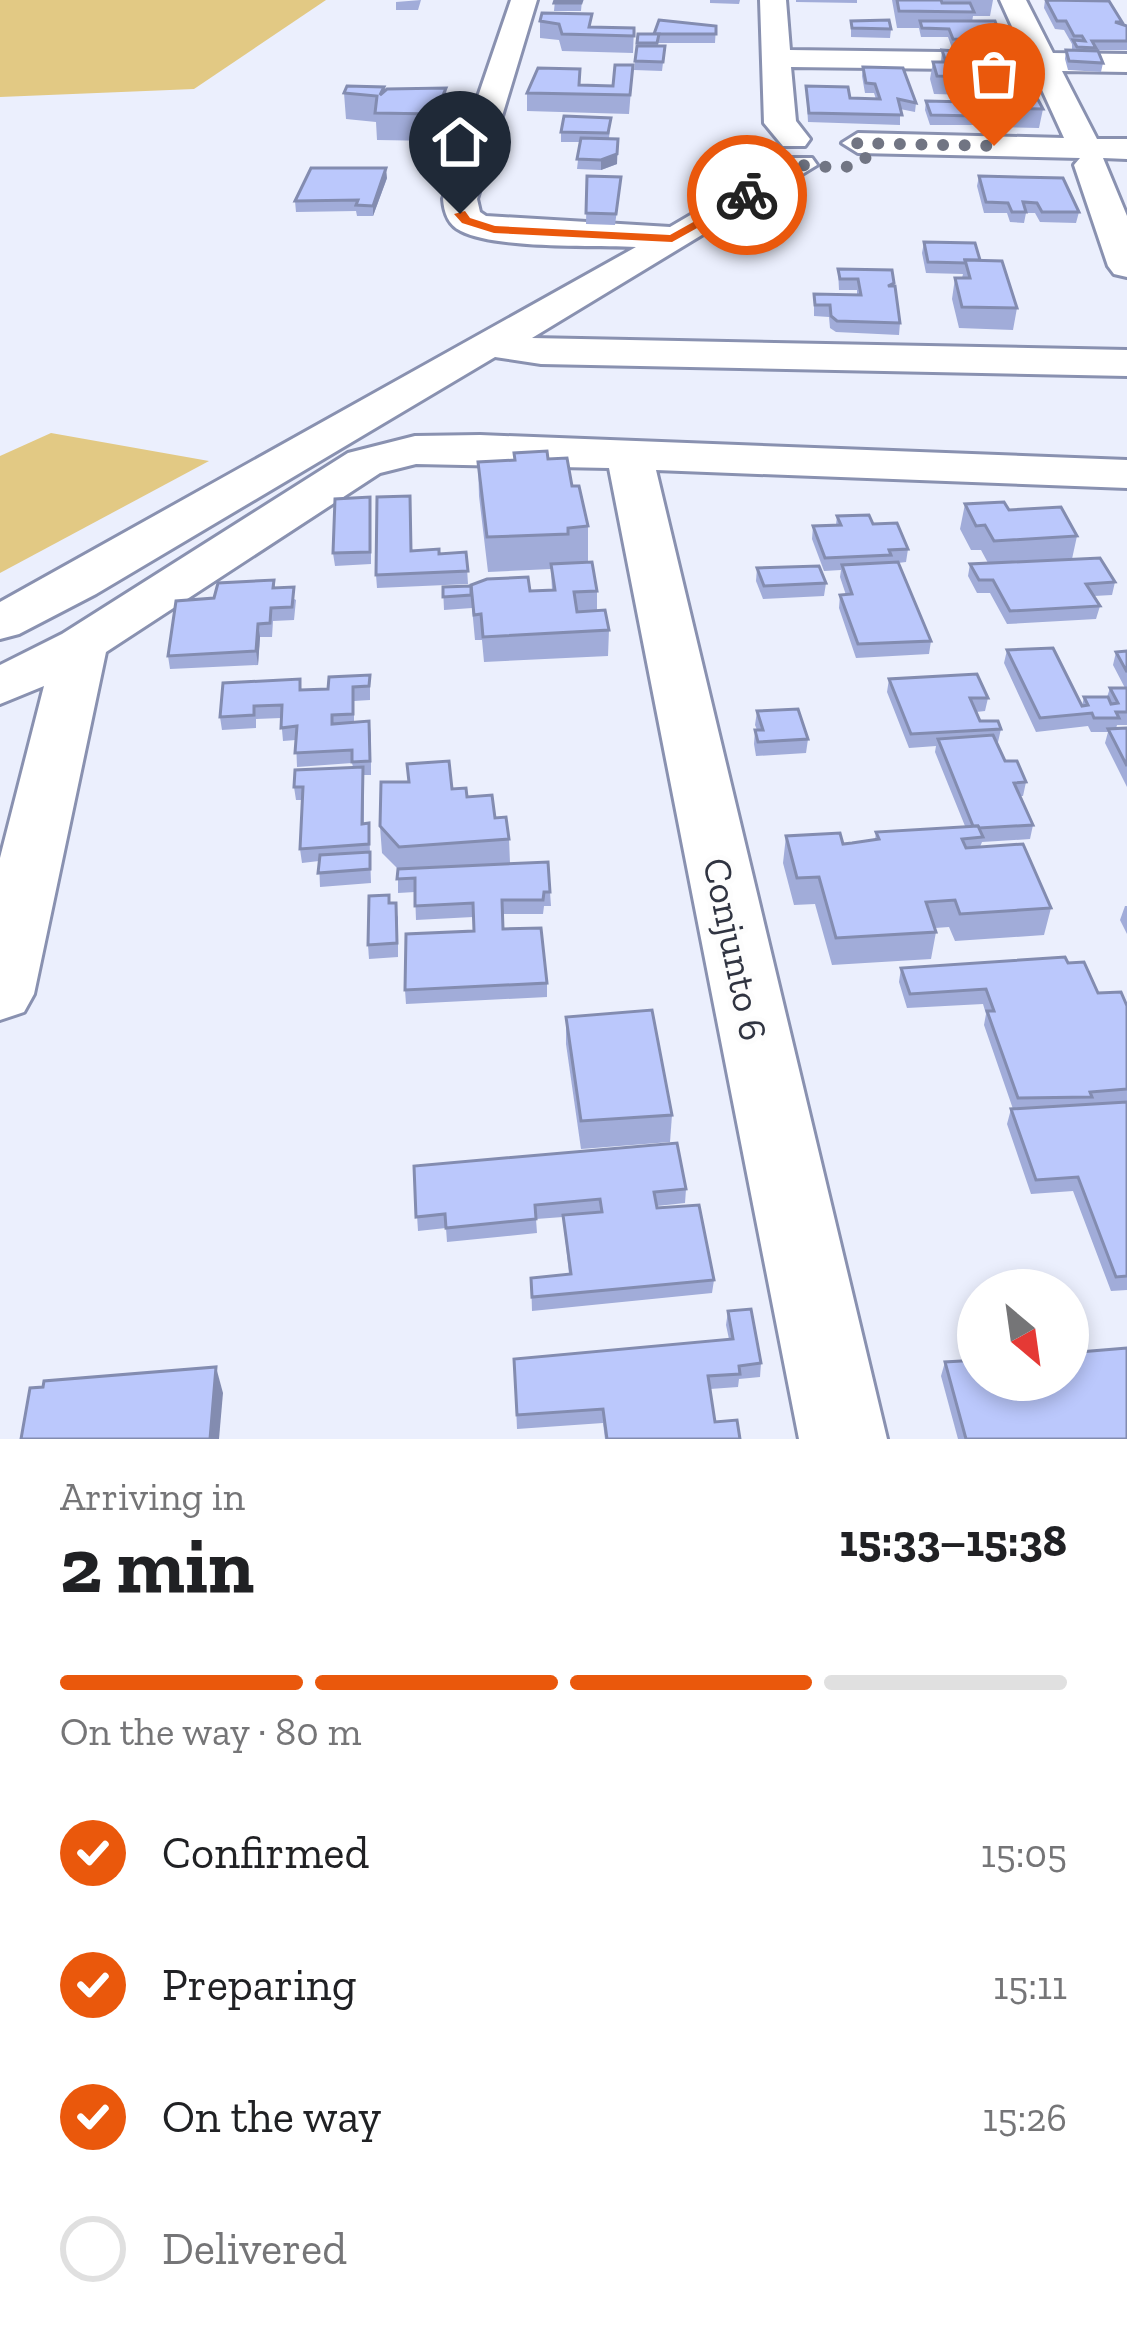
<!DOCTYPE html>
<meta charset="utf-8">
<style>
:root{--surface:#fff;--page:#f2f2f2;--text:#202124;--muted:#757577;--line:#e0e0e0;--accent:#ea580c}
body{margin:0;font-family:"Zilla Slab",serif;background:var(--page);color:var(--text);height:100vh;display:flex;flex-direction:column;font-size:45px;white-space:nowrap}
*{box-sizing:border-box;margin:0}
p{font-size:39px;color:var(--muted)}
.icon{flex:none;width:66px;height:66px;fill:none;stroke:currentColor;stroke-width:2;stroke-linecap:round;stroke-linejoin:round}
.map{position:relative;height:1439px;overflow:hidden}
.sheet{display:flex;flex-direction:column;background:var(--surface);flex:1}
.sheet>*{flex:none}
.needle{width:78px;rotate:151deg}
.tools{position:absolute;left:957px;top:1269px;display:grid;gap:24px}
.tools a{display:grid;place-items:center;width:132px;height:132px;border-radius:50%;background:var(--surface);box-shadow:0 6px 18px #0003;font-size:60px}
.pin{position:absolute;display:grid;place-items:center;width:102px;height:102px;color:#fff;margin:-123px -51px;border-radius:50% 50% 50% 0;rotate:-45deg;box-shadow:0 0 12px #0007}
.pin .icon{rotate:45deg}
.courier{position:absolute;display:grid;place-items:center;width:120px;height:120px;margin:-60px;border:9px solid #ea580c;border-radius:50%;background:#fff;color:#222;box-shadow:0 3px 15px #0007}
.head em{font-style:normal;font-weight:800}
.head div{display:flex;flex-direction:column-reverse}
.head{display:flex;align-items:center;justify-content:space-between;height:204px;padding:0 60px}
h1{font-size:78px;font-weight:800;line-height:90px}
.bar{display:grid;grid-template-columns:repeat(4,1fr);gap:18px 12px;align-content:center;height:144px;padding:0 60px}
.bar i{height:15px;border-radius:9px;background:var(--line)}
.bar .active{background:var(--accent)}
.bar p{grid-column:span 4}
ol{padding:0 60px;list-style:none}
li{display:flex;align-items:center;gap:36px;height:132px}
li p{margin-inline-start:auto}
li .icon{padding:12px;border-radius:50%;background:var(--accent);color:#fff;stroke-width:4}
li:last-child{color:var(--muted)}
li i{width:66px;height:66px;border:6px solid var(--line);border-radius:50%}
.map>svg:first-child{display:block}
</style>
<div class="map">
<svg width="1127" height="1439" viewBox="0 0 1127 1439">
<rect width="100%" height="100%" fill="#ebeffd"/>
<g fill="#e2c984">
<polygon points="0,0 326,0 194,89 0,97"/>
<polygon points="51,433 209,461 0,573 0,456"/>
</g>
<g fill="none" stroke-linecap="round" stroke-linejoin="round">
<g stroke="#8991b0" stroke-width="6">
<g id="minor">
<path d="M511 0H537L477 199 480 212 486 216 670 227 788 158H812L817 165 532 338 1127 350V376L541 364 495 357 96 594 19 634 0 639V602L636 247C593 245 496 249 461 231 448 225 444 212 443 199Z"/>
<polygon points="760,0 786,0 790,50 1024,53 1000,0 1026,0 1053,53 1127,54 1127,72 1062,71 1097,139 1127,139 1127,159 1103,158 1127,216 1127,277 1114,274 1108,266 1074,165 1080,158 858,153 842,143 858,133 1064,138 1033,70 791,67 796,121 810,139 805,146 783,146 764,123"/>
<polygon points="480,435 1127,460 1127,488 656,470 887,1439 799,1439 609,468 416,464 380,473 106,652 34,994 24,1012 0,1020 0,858 44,686 0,704 0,665 62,634 348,453 415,436"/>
</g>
</g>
<use href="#minor" fill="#fff" fill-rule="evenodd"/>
</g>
<g fill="#a1acd9" fill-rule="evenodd">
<polygon points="421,0 418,10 396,10 396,2"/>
<polygon points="555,0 582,0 581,11 554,11"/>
<polygon points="710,0 740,0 739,4 710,3"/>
<polygon points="796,0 857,0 857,3 796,2"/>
<polygon points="892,0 993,0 990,16 973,16 972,22 1002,40 1001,49 952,48 948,37 921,37 919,28 897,28"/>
<polygon points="1045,0 1122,22 1121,24 1127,26 1127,50 1096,50 1103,63 1101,72 1068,70 1065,59 1066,50 1072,50 1072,44 1064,30 1055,29 1044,8"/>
<polygon points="540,21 591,27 634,28 633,53 562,51 559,40 540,38"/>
<polygon points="851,21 891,29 890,38 851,37"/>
<polygon points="716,26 715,43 658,43 658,46 665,46 662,71 634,70 638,34 654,34"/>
<path d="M942 50 1031 78 1030 85 1043 109 1039 128 991 127 988 118 974 112 969 95 934 94 930 79 933 62H941ZM962 60 971 61 973 66H964Z"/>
<polygon points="633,65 629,114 527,111 527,93 580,85 613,86"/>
<polygon points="863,67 916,103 915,112 900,109 900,125 808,122 806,86 850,98 876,99 874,93 865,93 862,76"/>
<polygon points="446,88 447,114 437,141 377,140 376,122 346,119 344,93"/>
<polygon points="926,101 975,116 973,125 930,125 925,110"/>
<polygon points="611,118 609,138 617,164 601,170 577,169 580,142 561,142 561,132"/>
<polygon points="587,176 620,187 615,225 586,224"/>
<polygon points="979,176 1079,212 1076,223 1040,222 1035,213 1026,213 1024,223 1010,222 1007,213 984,213 977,186"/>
<polygon points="387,178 373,216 357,216 356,211 296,212 295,201"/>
<polygon points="924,242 980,260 1017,308 1013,330 959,328 952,299 955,278 962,278 963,274 926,273 922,253"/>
<polygon points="838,269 894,283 900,323 899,335 836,332 830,328 829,317 814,316 814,294 857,295 857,290 839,290"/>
<polygon points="548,459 572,486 588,526 588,561 568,564 597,591 597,611 609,630 608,656 484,662 482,640 475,640 472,608 444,610 443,587 530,591 552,590 551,569 488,572 479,496 478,462"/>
<polygon points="965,504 1009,510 1077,536 1072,559 1115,582 1112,595 1094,596 1100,606 1096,619 1007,624 990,593 977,593 968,576 970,564 988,563 981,550 971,550 960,529"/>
<polygon points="371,510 371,564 335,566 333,553"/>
<polygon points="837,516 873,524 908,549 906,562 898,563 931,641 929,654 856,658 839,608 840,595 846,595 840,577 841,570 824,571 812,539 813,526 836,525"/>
<polygon points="412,551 439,554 466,552 468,584 377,588 376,575"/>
<polygon points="757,568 826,583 824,596 763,599 756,581"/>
<polygon points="274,580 275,588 296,600 294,620 273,621 272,637 260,637 258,665 170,669 168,656 214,598"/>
<polygon points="1007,650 1082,706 1084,697 1107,697 1110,688 1125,688 1113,665 1116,652 1127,651 1127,725 1117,725 1116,729 1127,728 1127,787 1105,743 1108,732 1091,732 1088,726 1036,732 1004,663"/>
<polygon points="370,675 370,700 354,701 354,722 369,721 371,735 371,775 364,775 364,824 369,823 371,883 320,887 319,861 302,863 300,849 303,800 296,800 294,787 353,767 352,763 297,767 296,740 283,741 281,718 256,719 256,728 222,730 220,717 300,679 301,690 328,689"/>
<polygon points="889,679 988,698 985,711 976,712 980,721 1001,729 998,742 996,742 1005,761 1026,782 1023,796 1020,796 1033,825 1030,839 982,842 980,847 1051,908 1044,935 955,941 949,927 935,928 936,932 931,959 832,965 815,904 794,905 783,863 786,836 843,844 875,840 876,832 965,826 935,752 936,746 909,748 887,692"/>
<polygon points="757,711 808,739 806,753 756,756 754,744 755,730 757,730 755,725"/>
<polygon points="452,789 467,797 495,818 509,839 510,863 550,892 551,906 544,906 543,914 503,914 503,929 547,983 547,997 406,1004 405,990 474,931 473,917 416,920 415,892 398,893 398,869 382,853 380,826"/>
<polygon points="390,903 398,917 398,957 369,959 368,945"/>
<polygon points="1125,906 1127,906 1127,934 1120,920"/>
<polygon points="1068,963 1098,993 1127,1006 1127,1290 1111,1291 1073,1191 1031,1194 1007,1124 1011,1109 1013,1109 984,1025 986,1014 983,1004 907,1008 899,982 901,968"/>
<polygon points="566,1017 672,1115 670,1142 581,1149 566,1044"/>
<polygon points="414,1166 686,1189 685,1203 657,1206 714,1280 712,1293 532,1311 531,1278 569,1274 563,1217 536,1219 537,1233 447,1242 446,1228 418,1231"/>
<polygon points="728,1311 761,1363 760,1377 739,1379 738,1387 710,1389 715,1422 740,1439 605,1439 603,1423 517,1429 514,1359 729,1339 726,1325"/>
<polygon points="945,1362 1127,1439 958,1439 941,1376"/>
</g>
<g fill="#838cb0">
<polygon points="446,88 447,114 437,141 435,114"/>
<polygon points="618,139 617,164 601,170 601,160"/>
<polygon points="386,168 387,178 373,216 373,206"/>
<polygon points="258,624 260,637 258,665 256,651"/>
<polygon points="216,1367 223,1393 219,1439 210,1439"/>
</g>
<g fill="#bbc8fc" stroke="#838cb0" stroke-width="3" fill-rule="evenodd">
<polygon points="555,0 582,0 581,3 554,3"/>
<polygon points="897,0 941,0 942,3 970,3 974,12 899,11"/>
<polygon points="1046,0 1109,1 1122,22 1115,22 1127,26 1127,41 1092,41 1096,48 1077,47 1073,40 1085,41 1082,36 1074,36 1066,21 1057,21"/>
<polygon points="542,13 592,14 589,27 634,28 634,36 562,34 559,24 540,21"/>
<polygon points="659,20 716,26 716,34 654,34"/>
<polygon points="889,20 891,29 852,28 851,21"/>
<polygon points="920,21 995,21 1002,40 953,39 949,29 922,28"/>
<polygon points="638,34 659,34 657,43 637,43"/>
<polygon points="637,46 665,46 663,62 635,61"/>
<path d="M942 50 1022 56 1031 78 937 76 933 62H946ZM962 60 971 61 973 66H964Z"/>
<polygon points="1066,50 1098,51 1103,63 1069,61"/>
<polygon points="615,65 633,65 630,95 527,93 538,68 580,69 579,85 613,86"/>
<polygon points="863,67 903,68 916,103 898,99 902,115 809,113 806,86 848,87 850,98 880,99 875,84 866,83"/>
<polygon points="972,79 1028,81 1043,109 994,108 990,99 976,93"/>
<polygon points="347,86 384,87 380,95 387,89 446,88 435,114 375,113 377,96 344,93"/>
<polygon points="926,101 968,102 975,116 931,115"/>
<polygon points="564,116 611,118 608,133 561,132"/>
<polygon points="581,138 618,139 617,154 601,160 577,159"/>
<polygon points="311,168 386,168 373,206 356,205 358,200 295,201"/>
<polygon points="587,176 621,177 616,214 586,213"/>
<polygon points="979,176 1063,178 1079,212 1042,212 1037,203 1023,202 1026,212 1012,212 1008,203 986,202"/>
<polygon points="924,242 975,243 980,260 965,260 966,263 928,262"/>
<polygon points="965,260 1002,261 1017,308 962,307 955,278 970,278"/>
<polygon points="838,269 892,270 894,283 888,286 895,286 900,323 837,321 831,316 830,305 815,305 814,294 861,295 858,279 840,279"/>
<polygon points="547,451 548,459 567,458 572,486 579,486 588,526 568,528 568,534 487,537 478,462 515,460 514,453"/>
<polygon points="410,496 411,551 439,549 439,554 466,552 468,571 376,575 377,497"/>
<polygon points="370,497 370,552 333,553 335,499"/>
<polygon points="1004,502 1009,510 1061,507 1077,536 994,541 985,525 976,526 965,504"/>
<polygon points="869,515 873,524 897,523 908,549 889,550 891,555 825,558 813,526 841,525 837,516"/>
<polygon points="1100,558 1115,582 1086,584 1100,606 1010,611 993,580 979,580 970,564"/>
<polygon points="592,562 597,591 574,592 577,612 605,610 609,630 483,637 481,614 474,615 471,585 487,579 528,577 530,591 555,590 551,564"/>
<polygon points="898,562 931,641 858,644 840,595 852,594 842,565"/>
<polygon points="819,566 826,583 764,586 757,568"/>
<polygon points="274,580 273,588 294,587 292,607 271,608 270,623 258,624 256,651 168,656 176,601 214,598 218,583"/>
<polygon points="471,586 471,595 443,597 443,587"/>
<polygon points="1053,648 1082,706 1088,705 1084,697 1108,697 1111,704 1118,703 1110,688 1127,688 1127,712 1116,712 1119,718 1094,718 1092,713 1040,718 1007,650"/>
<polygon points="1127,651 1127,672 1116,652"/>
<polygon points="977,674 988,698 970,698 980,721 998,721 1001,729 911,734 889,679"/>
<polygon points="370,675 369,686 353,687 353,714 332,715 332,724 369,721 370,761 352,762 352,750 295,753 297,726 281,728 282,705 254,706 254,715 220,717 223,683 300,679 300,690 328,689 329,677"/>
<polygon points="798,709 808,739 758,742 755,730 763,730 757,711"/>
<polygon points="1127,728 1127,766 1108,729"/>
<polygon points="993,735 1005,761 1017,761 1026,782 1014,783 1033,825 979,828 978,826 973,826 938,739"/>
<polygon points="449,761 452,789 466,788 467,797 492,795 495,818 506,817 509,839 399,847 380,826 381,782 409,782 407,764"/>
<polygon points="363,767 362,824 369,823 369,844 300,849 303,787 294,787 295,770"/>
<polygon points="978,826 983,837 962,839 966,848 1023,844 1051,908 960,914 955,900 926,902 936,932 836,938 819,877 797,878 786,836 840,833 843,844 852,843 879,839 876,832"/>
<polygon points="370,852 370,869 318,873 320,855"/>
<polygon points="548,862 550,892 544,892 543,900 502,900 503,929 541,928 547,983 405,990 406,934 474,931 473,903 415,906 415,878 397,879 398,869"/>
<polygon points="389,895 389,903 396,903 397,943 368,945 369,896"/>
<polygon points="1065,957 1068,963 1084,962 1098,993 1121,992 1127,1006 1127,1089 1090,1092 1092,1097 1018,1098 987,1011 994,1011 986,989 910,994 901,968"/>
<polygon points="652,1010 672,1115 581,1121 566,1017"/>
<polygon points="1127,1102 1127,1276 1116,1277 1078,1177 1036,1180 1011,1109"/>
<polygon points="677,1143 686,1189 654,1192 657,1208 699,1205 714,1280 532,1297 531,1278 571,1274 563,1215 602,1212 600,1199 535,1205 536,1219 446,1228 445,1214 416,1217 414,1166"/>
<polygon points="751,1309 761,1363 739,1366 740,1374 708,1376 715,1422 737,1420 740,1439 607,1439 603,1409 517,1415 514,1359 733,1339 728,1311"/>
<polygon points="1127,1348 1127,1439 966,1439 945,1362 978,1360 978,1380 1068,1380 1068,1353"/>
<polygon points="216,1367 210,1439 21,1439 30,1388 43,1387 44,1381"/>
</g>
<polygon fill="#ea580c" points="747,192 751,198 672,242 494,233 462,223 454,214 465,211 470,218 495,226 670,235"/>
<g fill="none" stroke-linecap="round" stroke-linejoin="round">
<polyline stroke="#717583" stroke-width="12" stroke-dasharray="0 21.6" points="747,195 800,165 842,168 863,162 869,152 857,143 994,146"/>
</g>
<g text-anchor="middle" stroke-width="10" stroke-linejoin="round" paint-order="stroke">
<g font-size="39" fill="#303441" stroke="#fdfdfd">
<text transform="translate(736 949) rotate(78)" y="14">Conjunto 6</text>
</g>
</g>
</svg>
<div class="tools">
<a><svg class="needle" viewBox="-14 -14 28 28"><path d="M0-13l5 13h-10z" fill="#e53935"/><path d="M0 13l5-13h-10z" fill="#757577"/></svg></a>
</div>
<div class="pin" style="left:994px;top:146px;background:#ea580c"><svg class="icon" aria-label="bag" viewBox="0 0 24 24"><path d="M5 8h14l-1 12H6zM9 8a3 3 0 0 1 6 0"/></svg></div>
<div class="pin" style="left:460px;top:214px;background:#1f2937"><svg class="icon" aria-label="home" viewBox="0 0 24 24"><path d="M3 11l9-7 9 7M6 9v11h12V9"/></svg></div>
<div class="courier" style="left:747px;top:195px"><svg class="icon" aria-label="bike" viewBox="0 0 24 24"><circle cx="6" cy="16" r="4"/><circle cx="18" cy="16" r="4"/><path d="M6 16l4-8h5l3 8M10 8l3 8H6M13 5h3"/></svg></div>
</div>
<section class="sheet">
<div class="head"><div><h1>2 min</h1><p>Arriving in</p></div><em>15:33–15:38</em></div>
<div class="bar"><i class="active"></i><i class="active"></i><i class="active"></i><i></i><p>On the way · 80 m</p></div>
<ol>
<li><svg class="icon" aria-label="check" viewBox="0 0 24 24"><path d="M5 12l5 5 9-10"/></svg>Confirmed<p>15:05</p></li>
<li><svg class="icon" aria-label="check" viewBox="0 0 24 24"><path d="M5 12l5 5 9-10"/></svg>Preparing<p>15:11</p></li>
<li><svg class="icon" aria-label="check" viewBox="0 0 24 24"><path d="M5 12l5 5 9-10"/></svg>On the way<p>15:26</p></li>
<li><i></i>Delivered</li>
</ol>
</section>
